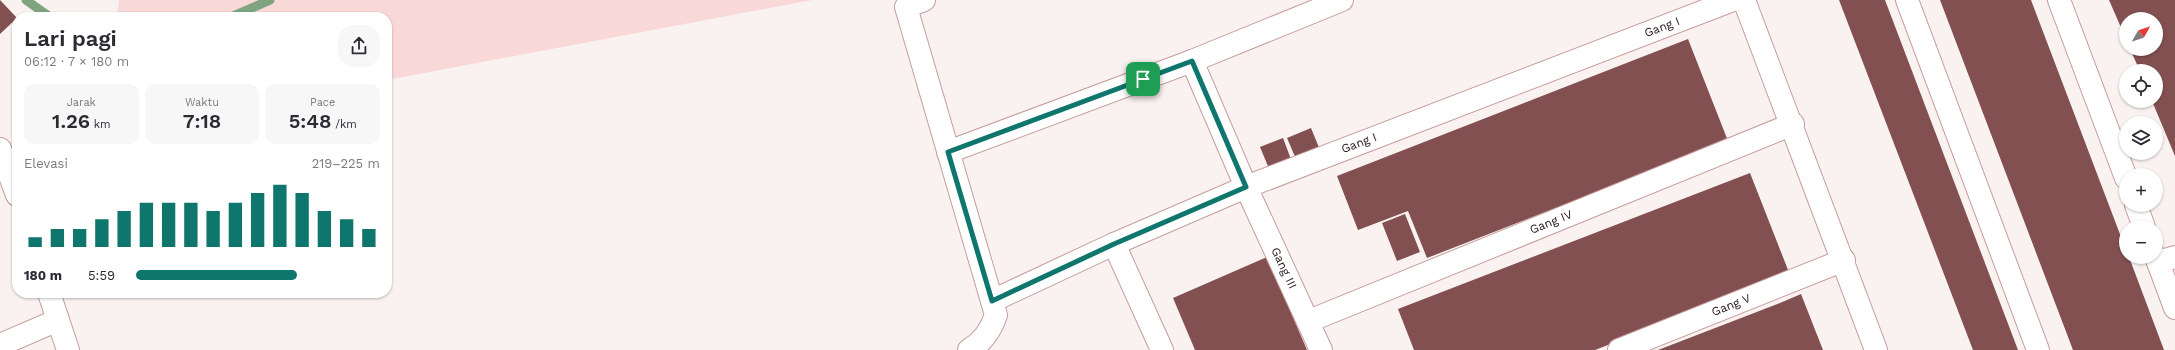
<!DOCTYPE html>
<html lang="id">
<meta charset="utf-8">
<style>
body{margin:0;font-family:"Work Sans",sans-serif;background:#f7f7f7;color:#2b2b33;height:100vh;display:flex;flex-direction:column;font-size:15px;white-space:nowrap}
*{box-sizing:border-box;margin:0}
p{font-size:13px;color:#7c7c81}
.icon{flex:none;width:22px;height:22px;fill:none;stroke:currentColor;stroke-width:2;stroke-linecap:round;stroke-linejoin:round}
.map{position:relative;flex:1;overflow:hidden}
.sheet{position:absolute;left:12px;top:12px;width:380px;height:286px;display:flex;flex-direction:column;background:#fff;border-radius:16px;box-shadow:0 1px 3px #0004}
.sheet>*{flex:none}
.needle{width:26px;rotate:50deg}
.fabs{position:absolute;left:2119px;top:12px;display:grid;gap:8px}
.fabs a{display:grid;place-items:center;width:44px;height:44px;border-radius:50%;background:#fff;box-shadow:0 1px 3px #0004;font-size:20px}
.pin{position:absolute;display:grid;place-items:center;width:34px;height:34px;color:#fff;margin:-17px;border-radius:8px;box-shadow:0 2px 6px #0006}
.round{display:grid;place-items:center;flex:none;width:42px;height:42px;border-radius:16px;background:#f7f7f7}
.head{display:flex;align-items:center;justify-content:space-between;height:68px;padding:0 12px}
h1{font-size:22px;font-weight:600;line-height:30px}
.metrics{display:grid;grid-template-columns:repeat(3,1fr);gap:6px;height:68px;padding:4px 12px}
.metrics div{display:grid;align-content:center;border-radius:10px;background:#f7f7f7;text-align:center}
.metrics b{font-size:20px;font-weight:600}
.metrics small{font-size:11px;font-weight:400}
.metrics p{font-size:11px}
.chart{height:112px;padding:8px 12px}
.chart p{display:flex;justify-content:space-between}
.chart svg{width:100%;height:72px;margin-top:4px;stroke:#0f766e;stroke-width:6}
ul{padding:0 12px;list-style:none;font-size:13px}
li{display:grid;grid-template-columns:64px 48px 1fr;align-items:center;height:30px}
li i{height:10px;border-radius:5px;background:#0f766e}
.map>svg:first-child{display:block}
.green{fill:#f9d9d8}
.lines{fill:none;stroke-linecap:round;stroke-linejoin:round}
.stream{stroke:#7ea480;stroke-width:9}
.building{fill:#825050}
.minor-casing{stroke:#c69d9c;stroke-width:24}
.minor{stroke:#fff;stroke-width:22}
.route-casing{stroke:#fff;stroke-width:8}
.route{stroke:#0f766e;stroke-width:5}
.labels{text-anchor:middle;stroke-width:4;stroke-linejoin:round;paint-order:stroke}
.street-label{font-size:12px;fill:#281918;stroke:#fff}
</style>
<div class="map">
<svg width="2175" height="350" viewBox="0 0 2175 350">
<rect width="100%" height="100%" fill="#faf1f1"/>
<path class="green" d="M119 0H812L387 80V17H117Z"/>
<g class="lines">
<g class="stream">
<path d="M26 0 50 17"/>
<path d="M231 17 270 0"/>
</g>
</g>
<g class="building">
<path d="M0 0 17 18 0 34Z"/>
<path d="M1839 0H1885L2018 350H1973Z"/>
<path d="M1940 0H2031L2126 250V257H2129L2164 350H2073Z"/>
<path d="M2109 0H2175V156L2152 101H2156V71H2140L2130 49H2156V19H2126V39Z"/>
<path d="M1688 39 1728 141 1427 258 1408 211 1358 230 1337 176Z"/>
<path d="M1311 128 1320 150 1296 159 1287 138Z"/>
<path d="M1283 138 1292 162 1270 171 1260 147Z"/>
<path d="M1750 173 1790 275 1595 350H1414L1398 309Z"/>
<path d="M1405 214 1420 252 1397 261 1382 223Z"/>
<path d="M1267 257 1307 350H1195L1173 298Z"/>
<path d="M1801 294 1823 350H1658L1780 303Z"/>
</g>
<g class="lines">
<g class="minor-casing">
<g id="minor">
<path d="M924 0 906 7 996 315C991 330 983 342 969 350"/>
<path d="M1744 0 1876 350"/>
<path d="M1907 0 2038 350"/>
<path d="M2059 0 2126 178"/>
<path d="M1192 61 1246 187 1321 350"/>
<path d="M0 149 17 195"/>
<path d="M948 152 1192 61 1342 0"/>
<path d="M2136 205 2144 227"/>
<path d="M1114 244 1162 350"/>
<path d="M2156 257 2175 308"/>
<path d="M2158 262 2175 257"/>
<path d="M49 293 68 350"/>
<path d="M992 301 1114 244 1246 187 1733 0"/>
<path d="M1309 321 1793 124"/>
<path d="M0 345 58 320"/>
<path d="M1619 350 1844 260"/>
</g>
</g>
<use href="#minor" class="minor"/>
</g>
<g class="lines">
<g class="route-casing">
<path id="route" d="M1192 61 1246 187 1114 244 992 301 948 152Z"/>
</g>
<use href="#route" class="route"/>
</g>
<g class="labels">
<g class="street-label">
<text transform="translate(1662 27) rotate(-21)" y="4">Gang I</text>
<text transform="translate(1359 143) rotate(-21)" y="4">Gang I</text>
<text transform="translate(1551 222) rotate(-22)" y="4">Gang IV</text>
<text transform="translate(1284 268) rotate(65)" y="4">Gang III</text>
<text transform="translate(1731 305) rotate(-22)" y="4">Gang V</text>
</g>
</g>
</svg>
<div class="fabs">
<a><svg class="needle" viewBox="-14 -14 28 28"><path d="M0-13l5 13h-10z" fill="#e53935"/><path d="M0 13l5-13h-10z" fill="#7c7c81"/></svg></a>
<a><svg class="icon" aria-label="locate" viewBox="0 0 24 24"><circle cx="12" cy="12" r="6"/><path d="M12 2v4M12 18v4M2 12h4M18 12h4"/></svg></a>
<a><svg class="icon" aria-label="layers" viewBox="0 0 24 24"><path d="M12 4l9 5-9 5-9-5zM3 14l9 5 9-5"/></svg></a>
<a>+</a>
<a>−</a>
</div>
<div class="pin" style="left:1143px;top:79px;background:#1e9e55"><svg class="icon" aria-label="arrive" viewBox="0 0 24 24"><path d="M6 21V4h12l-3 4 3 4H6"/></svg></div>
<section class="sheet">
<div class="head"><div><h1>Lari pagi</h1><p>06:12 · 7 × 180 m</p></div><a class="round"><svg class="icon" aria-label="share" viewBox="0 0 24 24"><path d="M12 15V3M7 8l5-5 5 5M5 13v7h14v-7"/></svg></a></div>
<div class="metrics">
<div><p>Jarak</p><b>1.26<small> km</small></b></div>
<div><p>Waktu</p><b>7:18</b></div>
<div><p>Pace</p><b>5:48<small> /km</small></b></div>
</div>
<div class="chart"><p><span>Elevasi</span>219–225 m</p>
<svg viewBox="0 0 160 44" preserveAspectRatio="none"><path d="M5 44V38M15 44V33M25 44V33M35 44V27M45 44V22M55 44V17M65 44V17M75 44V17M85 44V22M95 44V17M105 44V11M115 44V6M125 44V11M135 44V22M145 44V27M155 44V33"/></svg>
</div>
<ul>
<li><b>180 m</b>5:59<i style="width:66%"></i></li>
</ul>
</section>
</div>
